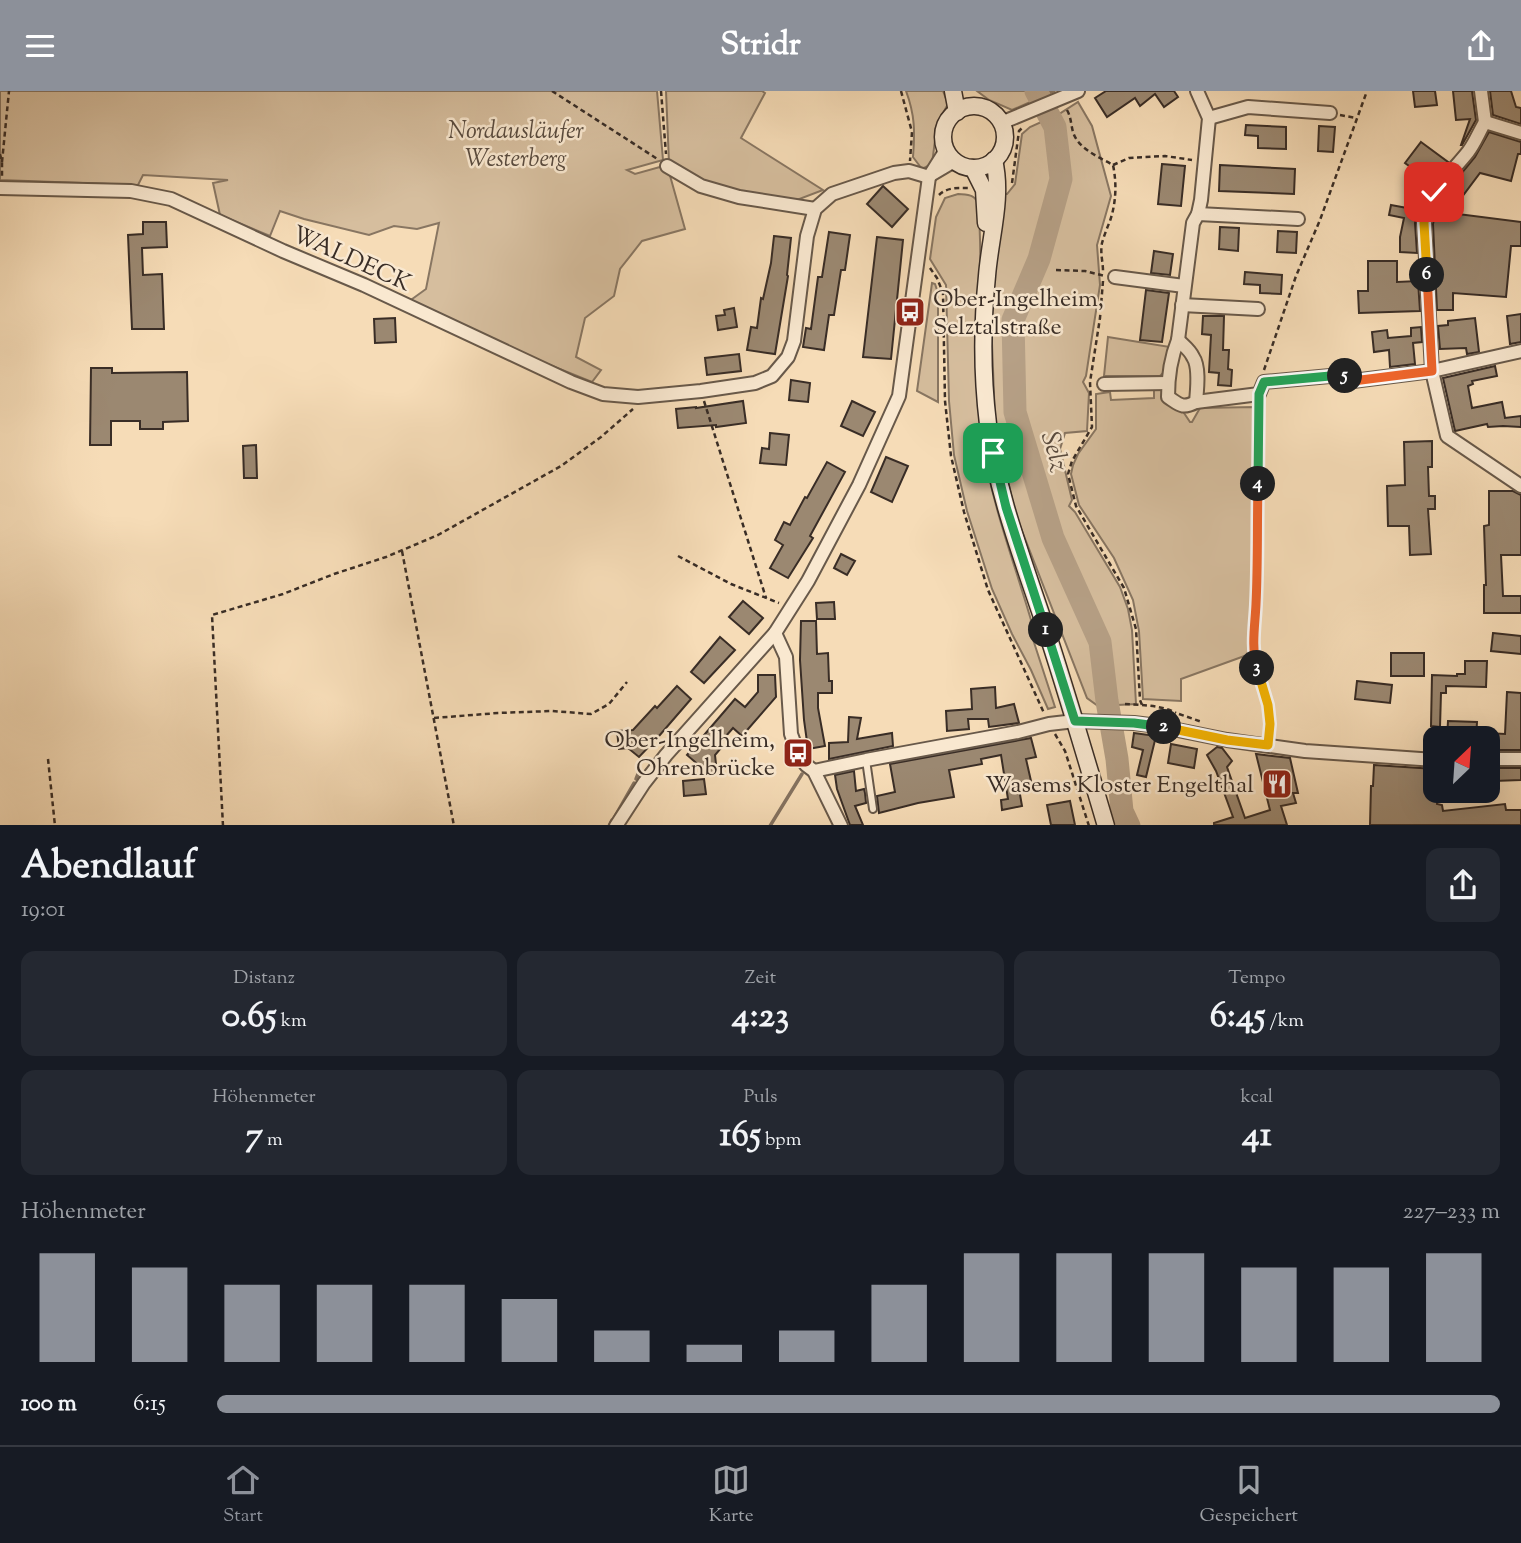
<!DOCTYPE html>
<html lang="de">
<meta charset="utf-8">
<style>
body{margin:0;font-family:"Sorts Mill Goudy",serif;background:#242831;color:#f1f3f6;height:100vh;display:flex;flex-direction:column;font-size:26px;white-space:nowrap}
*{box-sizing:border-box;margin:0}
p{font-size:23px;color:#9ea1a6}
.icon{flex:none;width:38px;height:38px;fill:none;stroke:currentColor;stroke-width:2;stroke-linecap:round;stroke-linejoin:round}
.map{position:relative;height:734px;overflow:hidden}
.drawer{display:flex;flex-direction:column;background:#171b24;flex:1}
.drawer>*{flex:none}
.needle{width:46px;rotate:25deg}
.controls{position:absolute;left:1423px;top:635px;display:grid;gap:14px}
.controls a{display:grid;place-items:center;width:77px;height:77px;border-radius:14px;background:#171b24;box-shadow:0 7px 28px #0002;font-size:35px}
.pin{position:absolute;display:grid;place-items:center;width:60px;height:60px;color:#fff;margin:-30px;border-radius:14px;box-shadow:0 4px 10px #0006}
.km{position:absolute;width:35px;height:35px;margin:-18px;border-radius:50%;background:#222;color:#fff;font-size:19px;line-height:35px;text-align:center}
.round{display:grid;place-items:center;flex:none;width:74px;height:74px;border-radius:14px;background:#242831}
.overview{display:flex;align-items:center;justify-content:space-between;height:119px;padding:0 21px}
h1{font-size:38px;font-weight:700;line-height:52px}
.stats{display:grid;grid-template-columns:repeat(3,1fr);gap:10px;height:119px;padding:7px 21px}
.stats div{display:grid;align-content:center;border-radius:14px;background:#242831;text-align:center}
.stats b{font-size:35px;font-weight:700}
.stats small{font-size:19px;font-weight:400}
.stats p{font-size:19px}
.chart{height:196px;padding:14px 21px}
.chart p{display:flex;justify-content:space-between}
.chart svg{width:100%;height:126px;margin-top:7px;stroke:#8c9099;stroke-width:6}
ul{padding:0 21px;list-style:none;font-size:23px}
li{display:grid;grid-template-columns:112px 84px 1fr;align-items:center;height:52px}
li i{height:18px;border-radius:9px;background:#8c9099}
header{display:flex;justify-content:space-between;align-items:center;height:91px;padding:0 21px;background:#8c9099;color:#fff;font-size:32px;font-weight:700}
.tab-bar{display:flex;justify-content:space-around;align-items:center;height:98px;border-top:2px solid #363941;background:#171b24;font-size:19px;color:#9ea1a6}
.tab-bar a{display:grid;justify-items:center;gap:4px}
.tab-bar .on{color:#8c9099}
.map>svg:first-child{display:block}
.green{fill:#d6be9e;stroke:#887662;stroke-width:2}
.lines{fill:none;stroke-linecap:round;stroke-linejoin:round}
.stream{stroke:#847260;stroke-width:3.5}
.river{stroke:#b6a086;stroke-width:23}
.building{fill:#9b8871;stroke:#392d26;stroke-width:2}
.service-casing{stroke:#68594a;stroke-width:10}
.minor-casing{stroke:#68594a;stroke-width:16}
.secondary-casing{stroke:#392d26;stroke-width:19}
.path{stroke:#392d26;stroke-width:2.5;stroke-dasharray:5 3.5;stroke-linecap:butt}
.service{stroke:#f9e8d0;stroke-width:6}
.minor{stroke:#f9e8d0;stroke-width:12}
.secondary{stroke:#f9e8d0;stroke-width:16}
.split-1-casing{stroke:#fff;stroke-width:14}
.split-2-casing{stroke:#fff;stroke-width:14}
.split-3-casing{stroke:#fff;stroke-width:14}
.split-4-casing{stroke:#fff;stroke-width:14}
.split-5-casing{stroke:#fff;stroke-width:14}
.split-6-casing{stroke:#fff;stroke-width:14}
.split-7-casing{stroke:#fff;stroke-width:14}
.split-1{stroke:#22a559;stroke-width:9}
.split-2{stroke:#22a559;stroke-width:9}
.split-3{stroke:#f5b400;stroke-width:9}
.split-4{stroke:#f0652b;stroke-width:9}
.split-5{stroke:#22a559;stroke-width:9}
.split-6{stroke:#f0652b;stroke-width:9}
.split-7{stroke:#f5b400;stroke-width:9}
.labels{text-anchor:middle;stroke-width:5;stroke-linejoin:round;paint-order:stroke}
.park-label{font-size:24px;font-style:italic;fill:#584a3e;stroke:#f9e8d0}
.street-label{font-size:24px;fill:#392d26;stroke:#f9e8d0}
.poi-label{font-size:24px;fill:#392d26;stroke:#f9e8d0;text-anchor:end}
.water-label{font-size:26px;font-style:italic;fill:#584a3e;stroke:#f9e8d0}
</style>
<header><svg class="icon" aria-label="menu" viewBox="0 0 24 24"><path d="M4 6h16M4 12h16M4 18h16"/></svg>Stridr<svg class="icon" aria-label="share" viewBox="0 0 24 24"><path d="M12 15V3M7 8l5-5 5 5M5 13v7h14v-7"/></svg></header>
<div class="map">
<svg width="1521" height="735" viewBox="0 0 1521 735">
<rect width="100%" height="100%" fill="#f6dcb7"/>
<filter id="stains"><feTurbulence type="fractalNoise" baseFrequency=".00286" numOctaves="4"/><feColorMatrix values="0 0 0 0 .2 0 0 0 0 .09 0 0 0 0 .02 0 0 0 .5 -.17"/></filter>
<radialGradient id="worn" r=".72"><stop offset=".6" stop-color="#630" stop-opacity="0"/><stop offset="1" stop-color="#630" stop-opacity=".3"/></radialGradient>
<g class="green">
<path d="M0 0H657L663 69 627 79 635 83 667 74 685 138 642 150 620 178 614 205 585 227 576 266 601 279 592 291 535 268 408 211 426 198 439 132 417 138 394 135 369 144 304 128 280 120 270 145 220 124 213 92 228 89 143 84 138 94 0 89Z"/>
<path d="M666 0H762L765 2 741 47 823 99 789 112 738 102 702 90 669 72Z"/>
<path d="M906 0H943L948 13 937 33 932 73 922 78 913 66C915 41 915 24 906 0Z"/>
<path d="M977 0H1055L1012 19 989 9Z"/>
<path d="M1078 11 1092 35 1111 105 1097 154 1100 194 1086 285 1083 291 1089 302 1087 340 1065 342 1060 358 1072 409 1069 415 1075 421 1120 496 1128 518 1132 539 1136 613 1098 615 1087 607 1015 422 995 329 991 227 1001 103H1007L1015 93 1022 43 1030 36 1059 23Z"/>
<path d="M958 103C969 104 975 103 979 115 979 134 981 154 980 173 979 236 974 298 984 360 993 416 1015 474 1031 529L1029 536 1055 616 1048 618 1031 579 1012 543 992 498 967 420 954 364 949 310 946 194 930 168 936 126 945 107Z"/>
<path d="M932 192 935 193 938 202V311L917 300Z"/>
<path d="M1108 246 1170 256 1166 279 1160 285H1104Z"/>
<path d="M1154 298H1161L1165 308 1182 319 1190 331H1192L1200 317 1255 316 1253 512 1249 538 1250 563 1181 588V610L1143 608 1139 540 1133 509 1114 467 1079 414 1071 383 1073 374 1078 363 1096 338V303L1110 301 1111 309 1154 307Z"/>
</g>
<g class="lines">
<g class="stream">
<path d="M636 688 640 678"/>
<path d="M614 727 634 692"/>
<path d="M609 735 612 729"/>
<path d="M770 735 802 683"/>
</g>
<path class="river" d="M1036 0 1055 36 1061 88 1039 168 1013 229 1015 321 1053 447 1100 551 1107 610 1117 668 1122 720 1129 735"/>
</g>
<g class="building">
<path d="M1106 0H1174L1178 6 1164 16 1155 3 1140 15 1135 7 1107 26 1095 7Z"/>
<path d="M1413 0H1435L1437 14 1415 16Z"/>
<path d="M1453 0H1472L1476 29 1462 54H1461L1470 28 1456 29Z"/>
<path d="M1490 0H1511L1516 16 1521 17V33L1493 24Z"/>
<path d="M1246 34 1286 36V58L1258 57V45L1245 44Z"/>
<path d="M1319 35 1335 36 1333 61 1318 60Z"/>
<path d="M1489 41 1521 51V63H1518L1511 90 1480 82 1450 122 1521 131V155H1511L1506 206 1453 202V219H1437L1433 133 1435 123 1442 106 1475 66Z"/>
<path d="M1421 51 1448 71 1431 91 1405 72Z"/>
<path d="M1162 73 1185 75 1181 115 1158 113Z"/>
<path d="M1220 74 1295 78 1294 103 1219 100Z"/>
<path d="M883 95 908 118 892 136 867 113Z"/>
<path d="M1391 114 1418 119 1415 132 1417 162 1400 161V146L1404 127 1389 124Z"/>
<path d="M143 131H166L167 156 142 157 143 184 162 183 164 238H132L128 144 143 143Z"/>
<path d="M1220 136 1239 137 1238 160 1219 158Z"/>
<path d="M1278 140 1297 141 1296 162 1277 161Z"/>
<path d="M829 141 850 144 845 179H841L834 224H829L824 259 803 256 806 237 811 238 818 186H822Z"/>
<path d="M774 145 791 147 787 184 788 185 775 263 747 259 751 236 757 237 761 207 763 208 771 172Z"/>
<path d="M877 146 903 149 891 268 863 266Z"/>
<path d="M1154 160 1173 163 1170 184 1151 182Z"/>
<path d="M1368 170H1397V191L1418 190 1420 220 1359 222 1358 200H1368Z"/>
<path d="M1245 181 1282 184 1281 203 1260 202V194L1244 193Z"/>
<path d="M1146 199 1169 202 1162 251 1140 249Z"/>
<path d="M734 217 737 236 718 239 716 225 725 224 724 219Z"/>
<path d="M1521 223V251L1510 253 1507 225Z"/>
<path d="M1203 225H1224L1223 259H1229L1228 278 1232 279 1231 295 1218 294 1219 282 1209 281 1211 244 1202 243Z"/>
<path d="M395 227 396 251 375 252 374 228Z"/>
<path d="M1475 227 1479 261 1467 263 1466 257 1440 258 1438 235 1448 234V230Z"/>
<path d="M1421 236 1422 251 1413 252 1415 273 1390 276 1389 259 1374 261 1372 241 1387 239 1388 247 1411 245V237Z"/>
<path d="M739 263 741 280 707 284 705 267Z"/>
<path d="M1495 275 1497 285 1472 290 1473 293 1468 295 1472 317 1502 311 1505 327 1521 325V336L1503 335 1488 336 1487 333 1455 340 1443 287Z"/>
<path d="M91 277H112V282L187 281 188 330 163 331V338H140V330H111V354H90Z"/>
<path d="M791 289 810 292 808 311 789 309Z"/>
<path d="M743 310 746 332 716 336V334L678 337 676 318 696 316V317Z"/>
<path d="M852 310 875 321 863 345 841 335Z"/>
<path d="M770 342 789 344 786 374 760 372 762 357 769 358Z"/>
<path d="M1432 350V376H1428L1429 405H1435V418H1428L1431 463 1410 464 1409 435H1388L1387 395 1405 394 1404 351Z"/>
<path d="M256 354 257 387H244L243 355Z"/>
<path d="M886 366 908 375 892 411 871 401Z"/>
<path d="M827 371 845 381 810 445 813 447 788 487 770 477 783 454 775 449 784 431 790 434 805 406 807 407Z"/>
<path d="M1489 400H1513L1521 404V464H1501L1503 505H1521V522H1484V494H1486L1484 435 1489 434Z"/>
<path d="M841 463 855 470 847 484 834 477Z"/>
<path d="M743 510 763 527 749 543 729 526Z"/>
<path d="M834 511 835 528H817L816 512Z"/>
<path d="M801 530H816L817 563 828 562 829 590H832V602H818V617L825 655 808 658 804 629 800 569Z"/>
<path d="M1493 542 1521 545V563L1491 560Z"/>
<path d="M720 546 735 559 704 592 691 581Z"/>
<rect x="1391" y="562" width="33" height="23"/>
<path d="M1465 570H1487L1486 596 1446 595V602H1441L1440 636 1431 635 1432 584 1457 585V583H1465Z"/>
<path d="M758 584H775L776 606 742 645 733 637 718 654 721 657 715 664 717 682 709 683 687 664 735 608 745 616 758 601Z"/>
<path d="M1357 590 1392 594 1390 612 1355 608Z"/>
<path d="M677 595 691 608 659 645 639 666 628 657 619 658 617 640 633 639 655 615 657 617Z"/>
<path d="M995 596 996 617 1014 613 1019 632 989 636 988 628H968L969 638 947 640 946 620 972 618 971 598Z"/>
<path d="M1507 601 1521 602V659H1488V642L1505 643Z"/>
<path d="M849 626 861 627 857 648 892 642 893 655 829 668V652L848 651Z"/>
<path d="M1448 630 1477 631 1476 648H1447Z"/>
<path d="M1134 642 1156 645 1146 686 1137 684 1143 659 1132 656Z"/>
<path d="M1031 647 1036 666 1026 668 1031 690 1018 692 1022 715 1002 719 1001 709 1008 708 1001 664 981 668 982 673 949 679 954 706 918 712 879 722 877 705 895 701 890 673Z"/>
<path d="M1171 653 1197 658 1194 677 1168 672Z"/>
<path d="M1217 656 1222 657 1232 670 1227 676 1245 727 1270 719 1256 663 1290 667 1298 702H1293L1296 712 1281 715 1287 734H1214V732L1233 726 1216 680 1207 664Z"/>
<path d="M1374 674 1435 678V700H1438L1437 713 1442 714 1443 720 1505 713 1506 719H1521V734H1370L1371 695H1373Z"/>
<path d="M1493 677H1521V689L1494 690Z"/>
<path d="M854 680 856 700 864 698 865 702 866 712 855 715 863 734H850L837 698 835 684Z"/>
<path d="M704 688 706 703 684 705 683 690Z"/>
<path d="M1070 710 1075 734H1051L1047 714Z"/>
</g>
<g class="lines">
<g class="service-casing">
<path id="service" d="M866 669 873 718"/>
</g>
<g class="minor-casing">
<g id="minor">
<path d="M1197 0 1209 27 1201 109 1198 123 1193 132 1178 249C1171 266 1168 287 1168 306 1180 314 1182 318 1196 311L1259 303 1264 291 1341 284 1353 290 1432 280 1521 260"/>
<path d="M1481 0 1485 31"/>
<path d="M1209 27 1248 16 1330 22"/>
<path d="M1485 31C1479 41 1475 52 1468 61 1449 85 1428 100 1424 132L1432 280 1447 345 1521 395"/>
<path d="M1485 31 1521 42"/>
<path d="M1001 32 1078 0"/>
<path d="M667 75 701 95 739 106 815 118"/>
<path d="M932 83 954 70"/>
<path d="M0 97 131 100 171 108 283 160 364 194 571 291 603 303 638 306 701 300 755 292 772 285 788 266 794 250 807 145 815 118 832 103 894 82 909 80 929 86"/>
<path d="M1198 123 1298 128"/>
<path d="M1115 186 1184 195"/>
<path d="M1182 214 1258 218"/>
<path d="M1178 249C1183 254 1190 259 1193 266 1200 276 1197 299 1196 311"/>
<path d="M1104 293 1168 292"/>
<path d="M775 542 786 566 791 643 798 662 806 674 814 680 841 735"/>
<path d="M1488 668H1521"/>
<path d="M814 680 866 669 1018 641 1049 633 1075 630 1134 632 1158 635 1227 649 1305 660 1435 669"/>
<path d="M616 735 644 692 666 664 775 542 808 490 859 394 899 305 929 86 946 59"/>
</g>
</g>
<g class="secondary-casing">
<g id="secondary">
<path d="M953 0 957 21"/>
<circle cx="974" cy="46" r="31"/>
<path d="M994 69C1003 107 990 146 987 185 982 234 982 284 988 333 997 402 1022 466 1044 532 1066 599 1086 667 1106 735"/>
<path d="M973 77 984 99 986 132"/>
</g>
</g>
<g class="path">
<path d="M552 0 659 69"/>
<path d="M661 0 666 63"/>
<path d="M901 0 912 41 910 70"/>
<path d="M1067 19C1071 26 1071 34 1073 41 1078 58 1099 66 1113 74 1117 93 1116 112 1110 130 1107 137 1104 145 1102 152 1100 162 1103 171 1103 180"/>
<path d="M1340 24 1356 27"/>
<path d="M0 63 2 71V87"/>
<path d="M2 71 9 0"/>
<path d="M1113 74 1129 67 1165 65 1192 69"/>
<path d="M1012 92 1019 40 1022 37"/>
<path d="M939 104C947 96 958 97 969 97"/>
<path d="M930 177 937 187 943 202 945 310 951 365 964 421 988 499 1044 622"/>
<path d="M1056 179 1085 180 1105 185"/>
<path d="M1103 190 1100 227 1090 291 1092 336 1072 370 1068 383 1076 415 1124 497 1136 538 1140 609 1142 614"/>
<path d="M1264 279 1296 185 1320 129 1367 0"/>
<path d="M704 310 766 507"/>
<path d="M1259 314 1256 514 1253 558 1256 574 1268 614 1270 633 1269 644"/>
<path d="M402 460 454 735"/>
<path d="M678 465 731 493 779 512"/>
<path d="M1125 613C1141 614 1161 614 1176 622"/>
<path d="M1179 623 1202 631"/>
<path d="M434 627 498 622 552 620 591 623 609 613 627 591"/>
<path d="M1055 643 1065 660 1089 735"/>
<path d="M48 668 55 735"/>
<path d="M223 735 212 524 283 503 334 483 386 466 438 444 561 375 601 346 633 318"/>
</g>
<use href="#service" class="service"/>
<use href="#minor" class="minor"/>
<use href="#secondary" class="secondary"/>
</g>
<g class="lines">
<g class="split-1-casing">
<path id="split-1" d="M993 362 1006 416 1046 539"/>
</g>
<g class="split-2-casing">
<path id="split-2" d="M1046 539 1075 630 1134 632 1164 636"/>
</g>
<g class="split-3-casing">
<path id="split-3" d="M1164 636 1227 649 1268 654 1270 633 1268 614 1257 577"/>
</g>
<g class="split-4-casing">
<path id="split-4" d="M1257 577C1251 555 1255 535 1256 513 1258 473 1257 433 1258 393"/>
</g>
<g class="split-5-casing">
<path id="split-5" d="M1258 393 1259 303 1264 291 1341 284 1345 285"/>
</g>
<g class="split-6-casing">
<path id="split-6" d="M1345 285 1353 290 1432 280 1427 184"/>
</g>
<g class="split-7-casing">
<path id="split-7" d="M1427 184 1424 132 1426 118 1434 101"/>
</g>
<use href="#split-1" class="split-1"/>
<use href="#split-2" class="split-2"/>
<use href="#split-3" class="split-3"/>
<use href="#split-4" class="split-4"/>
<use href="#split-5" class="split-5"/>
<use href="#split-6" class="split-6"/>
<use href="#split-7" class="split-7"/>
</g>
<defs>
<g id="bus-square" transform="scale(1.575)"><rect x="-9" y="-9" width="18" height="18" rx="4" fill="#8f2418" stroke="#f9e8d0"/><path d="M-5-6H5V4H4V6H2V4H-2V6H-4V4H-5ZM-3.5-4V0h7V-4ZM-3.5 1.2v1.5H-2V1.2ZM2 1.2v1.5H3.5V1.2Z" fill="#fff"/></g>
<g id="restaurant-square" transform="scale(1.575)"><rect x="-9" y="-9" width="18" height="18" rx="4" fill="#8f2418" stroke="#f9e8d0"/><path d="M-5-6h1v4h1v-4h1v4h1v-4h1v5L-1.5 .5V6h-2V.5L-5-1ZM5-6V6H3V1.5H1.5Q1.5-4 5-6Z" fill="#fff"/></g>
</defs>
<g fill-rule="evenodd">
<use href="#bus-square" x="910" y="221"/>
<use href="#bus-square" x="798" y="662"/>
<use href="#restaurant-square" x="1277" y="693"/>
</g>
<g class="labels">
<g class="park-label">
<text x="516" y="47">Nordausläufer<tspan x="516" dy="28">Westerberg</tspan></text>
</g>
<g class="street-label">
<text transform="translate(352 167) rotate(24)" y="8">WALDECK</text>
</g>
<g class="poi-label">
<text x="933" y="215" text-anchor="start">Ober-Ingelheim,<tspan x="933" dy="28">Selztalstraße</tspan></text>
<text x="775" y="656">Ober-Ingelheim,<tspan x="775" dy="28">Ohrenbrücke</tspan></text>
<text x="1254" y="701">Wasems Kloster Engelthal</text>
</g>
<g class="water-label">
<text transform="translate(1056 360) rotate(73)" y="9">Selz</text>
</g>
</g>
<rect width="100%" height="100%" filter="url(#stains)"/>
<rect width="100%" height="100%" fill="url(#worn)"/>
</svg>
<div class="controls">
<a><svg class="needle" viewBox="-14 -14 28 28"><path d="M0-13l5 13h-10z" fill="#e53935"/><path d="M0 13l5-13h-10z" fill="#9ea1a6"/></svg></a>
</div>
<div class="pin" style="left:993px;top:362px;background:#1e9e55"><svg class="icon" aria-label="arrive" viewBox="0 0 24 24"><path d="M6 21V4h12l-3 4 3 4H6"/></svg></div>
<div class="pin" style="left:1434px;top:101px;background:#d93025"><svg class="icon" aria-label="check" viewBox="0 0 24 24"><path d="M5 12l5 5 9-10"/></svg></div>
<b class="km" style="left:1046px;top:539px">1</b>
<b class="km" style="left:1164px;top:636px">2</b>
<b class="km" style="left:1257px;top:577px">3</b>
<b class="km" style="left:1258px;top:393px">4</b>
<b class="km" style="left:1345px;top:285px">5</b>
<b class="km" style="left:1427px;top:184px">6</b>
</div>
<section class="drawer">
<div class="overview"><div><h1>Abendlauf</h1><p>19:01</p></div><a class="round"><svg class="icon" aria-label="share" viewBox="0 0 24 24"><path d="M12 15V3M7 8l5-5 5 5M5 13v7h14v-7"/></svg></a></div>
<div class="stats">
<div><p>Distanz</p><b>0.65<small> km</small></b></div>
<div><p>Zeit</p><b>4:23</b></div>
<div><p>Tempo</p><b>6:45<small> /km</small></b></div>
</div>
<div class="stats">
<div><p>Höhenmeter</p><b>7<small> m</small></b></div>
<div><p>Puls</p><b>165<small> bpm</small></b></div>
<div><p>kcal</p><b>41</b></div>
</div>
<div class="chart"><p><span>Höhenmeter</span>227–233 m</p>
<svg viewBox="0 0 160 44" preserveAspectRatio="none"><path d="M5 44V6M15 44V11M25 44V17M35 44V17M45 44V17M55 44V22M65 44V33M75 44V38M85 44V33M95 44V17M105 44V6M115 44V6M125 44V6M135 44V11M145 44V11M155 44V6"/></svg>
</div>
<ul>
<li><b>100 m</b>6:15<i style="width:100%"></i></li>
</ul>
</section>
<nav class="tab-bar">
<a class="on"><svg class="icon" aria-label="home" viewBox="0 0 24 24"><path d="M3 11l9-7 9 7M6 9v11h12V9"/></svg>Start</a>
<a><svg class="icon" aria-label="map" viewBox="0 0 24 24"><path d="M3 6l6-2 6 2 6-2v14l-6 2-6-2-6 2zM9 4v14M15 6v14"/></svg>Karte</a>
<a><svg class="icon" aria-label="saved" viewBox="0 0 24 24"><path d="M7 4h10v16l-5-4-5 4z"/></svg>Gespeichert</a>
</nav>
